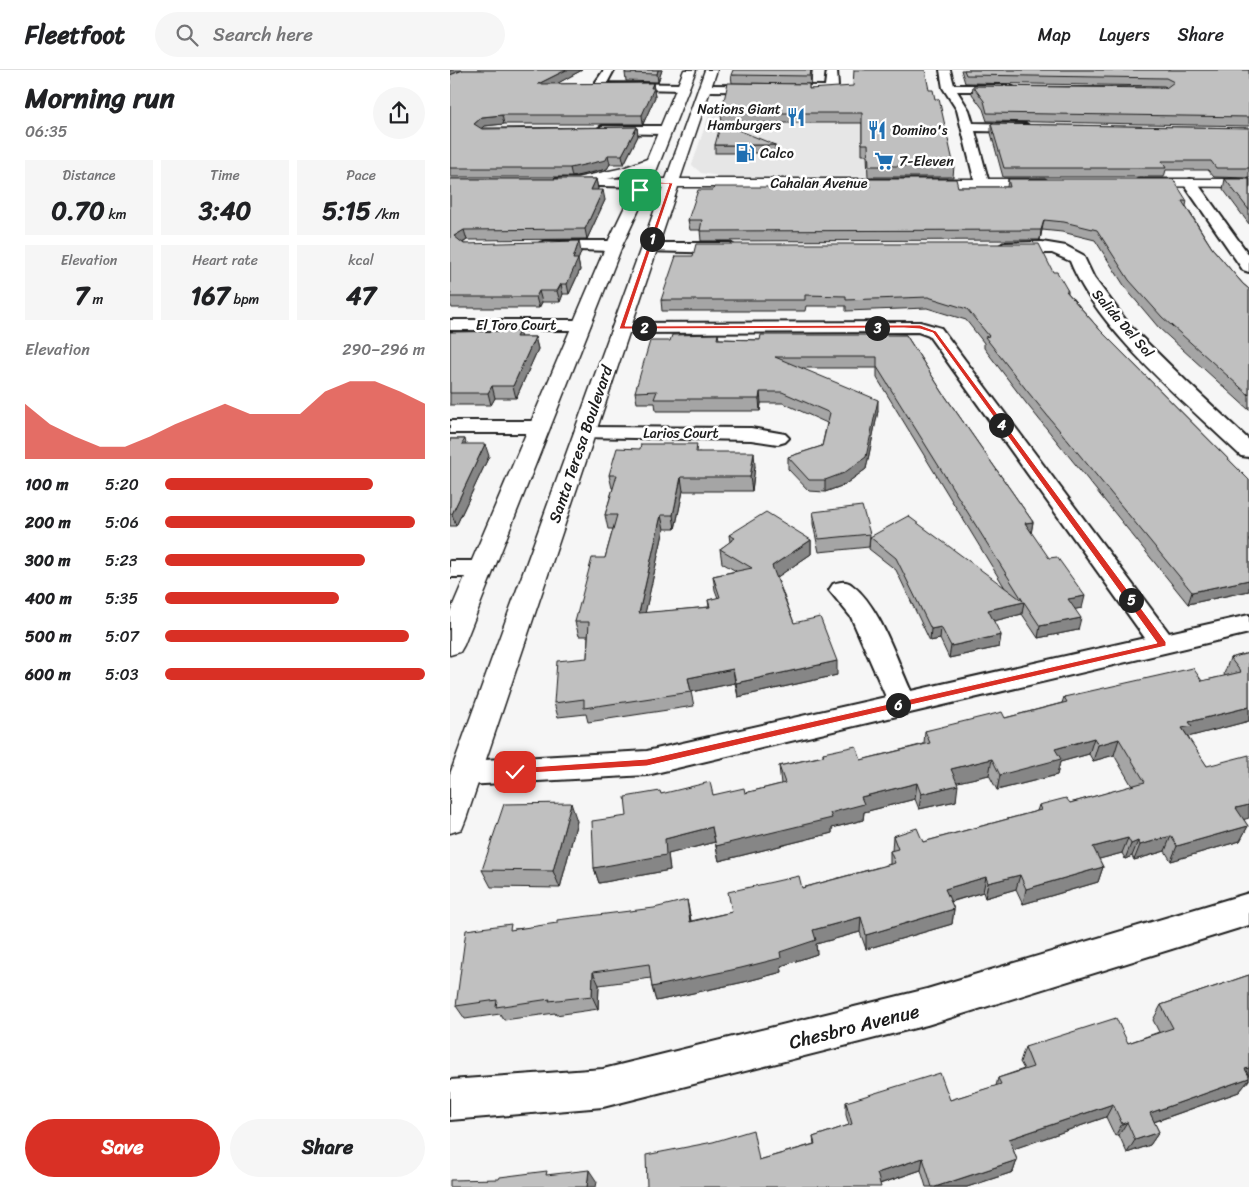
<!DOCTYPE html>
<meta charset="utf-8">
<style>
body{margin:0;font-family:Sriracha,sans-serif;background:#f6f6f6;color:#202124;height:100vh;display:flex;flex-direction:column;font-size:19px;white-space:nowrap}
*{box-sizing:border-box;margin:0}
p{font-size:16px;color:#757577}
.icon{flex:none;width:28px;height:28px;fill:none;stroke:currentColor;stroke-width:2;stroke-linecap:round;stroke-linejoin:round}
.map{position:relative;flex:1;overflow:hidden}
.side{display:flex;flex-direction:column;background:#fff;width:450px}
.side>*{flex:none}
.pin{position:absolute;display:grid;place-items:center;width:42px;height:42px;color:#fff;margin:-21px;border-radius:10px;box-shadow:0 2px 8px #0006}
.km{position:absolute;width:25px;height:25px;margin:-12px;border-radius:50%;background:#222;color:#fff;font-size:14px;line-height:25px;text-align:center}
.round{display:grid;place-items:center;flex:none;width:52px;height:52px;border-radius:26px;background:#f6f6f6}
.overview{display:flex;align-items:center;justify-content:space-between;height:85px;padding:0 25px}
h1{font-size:28px;font-weight:700;line-height:38px}
.stats{display:grid;grid-template-columns:repeat(3,1fr);gap:8px;height:85px;padding:5px 25px}
.stats div{display:grid;align-content:center;border-radius:0px;background:#f6f6f6;text-align:center}
.stats b{font-size:25px;font-weight:700}
.stats small{font-size:14px;font-weight:400}
.stats p{font-size:14px}
.chart{height:140px;padding:10px 25px}
.chart p{display:flex;justify-content:space-between}
.chart svg{width:100%;height:90px;margin-top:5px;fill:#d93025;opacity:.7}
.button{display:flex;gap:10px;margin-top:auto;padding:10px 25px}
.button a{flex:1;height:58px;border-radius:30px;background:#d93025;color:#fff;font-size:20px;font-weight:700;line-height:58px;text-align:center}
.button a+a{background:#f6f6f6;color:#202124}
ul{padding:0 25px;list-style:none;font-size:16px}
li{display:grid;grid-template-columns:80px 60px 1fr;align-items:center;height:38px}
li i{height:12px;border-radius:6px;background:#d93025}
header{display:flex;align-items:center;gap:30px;box-sizing:border-box;height:70px;padding:0 25px;background:#fff;border-bottom:1px solid #e0e0e0}
header strong{font-size:24px}
nav{display:flex;gap:28px;margin-inline-start:auto;font-size:18px}
.search{width:350px;height:45px;background:#f6f6f6;display:flex;align-items:center;gap:12px;box-sizing:border-box;padding:0 18px;border-radius:28px;color:#757577;font-size:19px}
main{display:flex;flex:1;min-height:0}
.map>svg:first-child{display:block}
.built{fill:#e6e6e6}
.lines{fill:none;stroke-linecap:round;stroke-linejoin:round}
.street-casing{stroke:#1c1c1c;stroke-width:4}
.secondary-casing{stroke:#1c1c1c;stroke-width:3}
.street{fill:#fff;fill-rule:evenodd}
.secondary{fill:#fff;fill-rule:evenodd}
.wall{fill:#a5a5a5;stroke:#1c1c1c}
.shaded-wall{fill:#868686;stroke:#1c1c1c}
.building{fill:#c0c0c0;stroke:#1c1c1c}
.route{fill:#d93025;stroke:#fff}
.labels{text-anchor:middle;stroke-width:5;stroke-linejoin:round;paint-order:stroke}
.far-poi-label{font-size:14px;fill:#1c1c1c;stroke:#fff;text-anchor:start}
.far-street-label{font-size:14px;fill:#1c1c1c;stroke:#fff}
.street-label{font-size:16px;fill:#1c1c1c;stroke:#fff}
.near-street-label{font-size:19px;fill:#1c1c1c;stroke:#fff}
</style>
<header>
<strong>Fleetfoot</strong>
<div class="search"><svg class="icon" aria-label="search" viewBox="0 0 24 24"><circle cx="10" cy="10" r="6"/><path d="M15 15l6 6"/></svg>Search here</div>
<nav><a>Map</a><a>Layers</a><a>Share</a></nav>
</header>
<main>
<section class="side">
<div class="overview"><div><h1>Morning run</h1><p>06:35</p></div><a class="round"><svg class="icon" aria-label="share" viewBox="0 0 24 24"><path d="M12 15V3M7 8l5-5 5 5M5 13v7h14v-7"/></svg></a></div>
<div class="stats">
<div><p>Distance</p><b>0.70<small> km</small></b></div>
<div><p>Time</p><b>3:40</b></div>
<div><p>Pace</p><b>5:15<small> /km</small></b></div>
</div>
<div class="stats">
<div><p>Elevation</p><b>7<small> m</small></b></div>
<div><p>Heart rate</p><b>167<small> bpm</small></b></div>
<div><p>kcal</p><b>47</b></div>
</div>
<div class="chart"><p><span>Elevation</span>290–296 m</p>
<svg viewBox="0 0 160 44" preserveAspectRatio="none"><path d="M0 44V17L10 27L20 33L30 38L40 38L50 33L60 27L70 22L80 17L90 22L100 22L110 22L120 11L130 6L140 6L150 11L160 17V44z"/></svg>
</div>
<ul>
<li><b>100 m</b>5:20<i style="width:80%"></i></li>
<li><b>200 m</b>5:06<i style="width:96%"></i></li>
<li><b>300 m</b>5:23<i style="width:77%"></i></li>
<li><b>400 m</b>5:35<i style="width:67%"></i></li>
<li><b>500 m</b>5:07<i style="width:94%"></i></li>
<li><b>600 m</b>5:03<i style="width:100%"></i></li>
</ul>
<div class="button"><a>Save</a><a>Share</a></div>
</section>
<div class="map">
<svg width="799" height="1117" viewBox="0 0 799 1117">
<rect width="100%" height="100%" fill="#f6f6f6"/>
<filter id="ink" filterUnits="userSpaceOnUse"><feTurbulence type="fractalNoise" baseFrequency=".02" numOctaves="2"/><feDisplacementMap in="SourceGraphic" scale="10" xChannelSelector="R" yChannelSelector="G"/><feConvolveMatrix kernelMatrix="1 2 1 2 8 2 1 2 1" color-interpolation-filters="sRGB"/></filter>
<g filter="url(#ink)">
<path class="built" d="M261 38H451L458 106 274 107 251 103 242 95Z"/>
<g class="lines">
<g class="street-casing">
<g id="street">
<path d="M154 0H164L157 13 233 14 239 17 233 20 145 18 143 16Z"/>
<path d="M377 0H387L388 17 376 22 255 21 249 18 255 15 375 16Z"/>
<path d="M490 0H500L504 15H559L565 18 559 21H507L519 40 523 53 576 54 582 58 576 62 525 61 539 113 537 116H527L525 113 507 40 493 18Z"/>
<path d="M152 56H216L222 60 216 64 148 63 146 60Z"/>
<path d="M111 108 194 109 201 113 194 117 106 115 104 112 106 109Z"/>
<path d="M740 109 745 110 799 185V202L793 200 733 113Z"/>
<path d="M96 171H164L172 176 164 181 90 179 88 176 90 173Z"/>
<path d="M592 172 616 176 633 185 644 208 681 257 737 312 799 370V387L791 386C737 334 647 260 620 191L602 183H554L546 178 554 173Z"/>
<path d="M199 173H280L288 178 280 183 193 181 191 178 193 175Z"/>
<path d="M0 250H131L137 251 140 255 137 259 131 260H0Z"/>
<path d="M470 252 491 258 719 563 799 545V563L197 705 16 715 5 712 1 703 5 694 16 691 197 681 436 627 401 547 379 520 383 514C390 512 396 510 402 515 430 536 446 589 461 621L695 568 479 266 468 262 171 263 165 262 162 258 165 254 171 253Z"/>
<path d="M0 351H90L97 353 100 357 97 361 90 363H0Z"/>
<path d="M134 357 301 358 335 364 339 368 335 372 328 374 301 370 127 367 124 363 127 359Z"/>
<path d="M0 491H31L40 493 43 499 40 505 31 507H0Z"/>
<path d="M799 823V855L477 955 153 1037 0 1050V1010L153 999 477 919Z"/>
</g>
</g>
<g class="secondary-casing">
<g id="secondary">
<path d="M234 0H246L203 109H216L255 0H267L230 109H595L602 113 595 117H228L16 749 12 759 0 763V704L213 117 200 116 172 176 14 575 10 582 0 585V542L156 176 192 101 127 116 120 112 122 109 173 98 197 89Z"/>
<path d="M688 109H799V117L683 116 681 113Z"/>
</g>
</g>
<use href="#street" class="street"/>
<use href="#secondary" class="secondary"/>
</g>
<g class="wall">
<path d="M13 0H132L106 14 203 13 205 27 193 54H54L34 56 31 58 187 57 188 66 174 94H160L157 99 122 107H0V5Z"/>
<path d="M176 0H212L208 12 176 11 175 3Z"/>
<path d="M362 0 361 14 282 13 281 5Z"/>
<path d="M511 0H799V56L537 51 533 39 522 24 523 16 716 17 714 16 515 13Z"/>
<path d="M359 14V19L479 20 485 29 504 96 503 107H418L417 85H412V53H272L271 43Z"/>
<path d="M541 54 799 58V108L764 107 758 100H716L714 107H553L541 63Z"/>
<rect x="265" y="75" width="60" height="8"/>
<path d="M0 109H146L148 119 147 120 155 130 137 169 17 170 13 173 14 174 131 182 128 190 130 200 119 224H113L110 232H92L89 238H2L0 234Z"/>
<path d="M419 109 508 117H557L558 109 737 131 736 136 762 178 793 214 799 219V340L709 258 677 220 645 170 612 162 592 160 590 170 251 171 250 160H240L238 150 419 117Z"/>
<path d="M775 109H799V154L773 119Z"/>
<path d="M603 202 618 221V223L650 260 799 410V521L738 534 576 333 534 278V273L516 250 477 238 396 241V236H356L355 241H212L211 230Z"/>
<path d="M69 261 70 267H85L88 279 66 328H45L41 335H0V262Z"/>
<path d="M268 264 269 269 310 270 456 265 493 323 583 452 581 463 632 538 625 539 628 560 588 568 572 544 543 551 551 565 549 577 499 588 490 569 480 571 446 500 419 479 420 467 555 518 427 308V298H352L428 341 416 399 394 415 375 422 359 421 338 399V387L372 376 377 353 333 333H311L310 341H206L205 333H187L185 322 220 271Z"/>
<path d="M0 369H15L16 374 39 386 6 456H0Z"/>
<path d="M249 382 305 396 302 421H233L225 459H214L195 543 259 537 258 530 268 528 265 520 263 506 286 501 272 493 270 479 280 472 279 465 361 470V484L327 507 344 553 387 605 288 627 285 613 241 622 244 636 138 652 136 644 108 647 104 633 137 588 138 566H129L125 552 155 488 163 459H158L155 445 163 418H162L159 405Z"/>
<path d="M363 442 420 464 419 477 369 482 363 454Z"/>
<path d="M799 583V651L737 667 798 756 790 771 721 791 715 781 684 790 682 786 675 789 672 783 649 789 653 797 648 812 573 834 566 819 535 828 533 822 501 832 504 839 502 854 416 879 410 862 366 874 367 884 331 896 332 902 294 912 206 931 202 917 201 908 149 915 148 939 106 945 105 943 54 950 50 944 15 949 6 936 64 859 240 845 241 851 282 842 352 818 440 794V781H442L443 766 473 772 587 741 589 735 620 733 682 716 664 685 643 691 639 684 610 692 607 705 547 720 539 705 507 712 506 731 469 739 465 729 414 742 413 750 382 758V763L269 791 265 772 218 784 220 800 149 813 144 798 177 746 211 724 263 725 295 723 331 714 329 696 373 686V683L411 690 474 674 475 661 555 648 612 633 614 627 752 611 775 606 774 604 780 588Z"/>
<path d="M127 751 110 818 41 817 32 800Z"/>
<path d="M799 905V1010L789 1022 704 1052 709 1062 700 1075 677 1083 669 1065 665 1066 656 1047 563 1079 567 1090 563 1102 517 1117H476L471 1100 430 1114 309 1090 364 1074 363 1067 399 1055 396 1045V1032L500 1030 546 1016 548 1008 574 999 570 992 575 977 678 973 709 962 703 950 711 935Z"/>
</g>
<g class="shaded-wall">
<path d="M0 0H13L0 5Z"/>
<path d="M116 0H132L90 23 88 14Z"/>
<path d="M208 0H212L208 12 207 4Z"/>
<path d="M361 0H362L361 14 360 6Z"/>
<path d="M203 13 205 27 193 54 192 45Z"/>
<path d="M52 45 54 54 34 56 26 63 24 54 32 47Z"/>
<path d="M187 57 188 66 174 94 172 85Z"/>
<path d="M158 85 160 94 157 99 122 107 120 98Z"/>
<path d="M146 109 148 119 143 130 141 120Z"/>
<path d="M153 120 155 130 137 169 135 159Z"/>
<path d="M594 150 590 170 591 160Z"/>
<path d="M14 160 17 170 7 176 4 166Z"/>
<path d="M129 171 131 182 128 190 130 200 119 224 117 214 123 189Z"/>
<path d="M111 214 113 224 110 232 107 221Z"/>
<path d="M89 221 92 232 89 238 86 227Z"/>
<path d="M69 261 72 272 66 267Z"/>
<path d="M85 267 88 279 66 328 63 316Z"/>
<path d="M42 316 45 328 41 335 38 323Z"/>
<path d="M310 322 311 333 310 341 309 329Z"/>
<path d="M428 330V341L416 399 394 415 375 422V410Z"/>
<path d="M35 374 39 386 6 456 2 444Z"/>
<path d="M304 382 305 396 302 421 300 407Z"/>
<path d="M231 407 233 421 225 459 223 445Z"/>
<path d="M211 445 214 459 192 557 189 543Z"/>
<path d="M583 452 581 464 575 453Z"/>
<path d="M361 470V484L323 510 322 496Z"/>
<path d="M799 510V521L738 534 742 522Z"/>
<path d="M635 526 632 538 616 541 618 529Z"/>
<path d="M574 532 572 544 536 553 538 540Z"/>
<path d="M631 548 628 560 588 568 590 556Z"/>
<path d="M491 557 490 569 480 571 481 559Z"/>
<path d="M551 565 549 577 499 588 501 576Z"/>
<path d="M387 591V605L288 627 286 613Z"/>
<path d="M283 599 285 613 241 622 238 608Z"/>
<path d="M799 637V651L738 667 732 658 739 652Z"/>
<path d="M644 668 639 684 610 692 607 705 547 720 550 705 605 679Z"/>
<path d="M669 669 664 685 643 691 648 675Z"/>
<path d="M542 689 539 705 499 714 501 699Z"/>
<path d="M467 713 465 729 414 742 413 750 382 758V763L269 791 266 776 380 743 411 727Z"/>
<path d="M508 715 506 731 469 739 471 724Z"/>
<path d="M121 733 127 751 110 818 103 801Z"/>
<path d="M799 735V748L779 754 786 738Z"/>
<path d="M798 756 790 771 721 791 727 776Z"/>
<path d="M262 757 265 772 218 784 220 800 149 813 144 798 215 769Z"/>
<path d="M721 766 715 781 684 790 690 775Z"/>
<path d="M678 768 672 783 638 792 643 777Z"/>
<path d="M688 771 682 786 675 789 681 774Z"/>
<path d="M653 797 648 812 573 834 576 819Z"/>
<path d="M570 805 566 819 535 828 538 813Z"/>
<path d="M536 807 533 822 493 834 495 819Z"/>
<path d="M237 830 240 845 243 866 240 852Z"/>
<path d="M504 839 502 854 416 879V865Z"/>
<path d="M411 847 410 862 366 874 367 884 331 896 332 902 294 912 206 931 202 917 330 882 363 860Z"/>
<path d="M143 902 149 915 148 939 142 926Z"/>
<path d="M799 998V1008L795 999Z"/>
<path d="M799 1008V1010L789 1022 692 1056 700 1043Z"/>
<path d="M663 1034 656 1047 555 1082 559 1069Z"/>
<path d="M677 1052 669 1065 665 1066 672 1054Z"/>
<path d="M709 1062 700 1075 677 1083 685 1070Z"/>
<path d="M473 1088 471 1100 426 1115 427 1103Z"/>
<path d="M567 1090 563 1102 517 1117H485Z"/>
<path d="M139 1100 147 1112 146 1117H137Z"/>
</g>
<g class="building">
<path d="M13 0H116L88 14 203 13 201 18H204L192 45H52L32 47 24 54 32 59 187 57 172 85H158L156 90 120 98H0V5Z"/>
<path d="M176 0H208L207 4 175 3Z"/>
<path d="M283 0H361L360 6 281 5Z"/>
<path d="M404 0H475L479 20H483L485 29H489L504 96H419L418 74H412V43H271L278 13 359 14V19L403 16Z"/>
<path d="M514 0H799V47L537 43 534 31 523 16 716 18 724 12 716 8 516 5Z"/>
<path d="M271 53 325 75H265Z"/>
<path d="M541 54 799 58V98H766L761 91H712L716 98H554Z"/>
<path d="M0 109H146L141 120H153L135 159 14 160 4 166 14 174 129 171 123 189H128L117 214H111L107 221H89L86 227H0L1 223H0Z"/>
<path d="M419 109H506L508 117H560L558 109H723L737 131H732L762 178 793 214 799 219V325L712 247 679 210 647 160 614 152 594 150 591 160 250 161 252 150H238L248 120H263L264 117H420Z"/>
<path d="M775 109H799V140Z"/>
<path d="M246 174H589L603 202H607L618 221H616L650 260 799 410V510L742 522 578 322 535 267 539 266 517 239 478 227 396 230V226L355 225V230H211L226 186H243Z"/>
<path d="M69 261 66 267H85L63 316H42L38 323H0V262Z"/>
<path d="M268 264 267 269 310 270 311 265H456L493 323 583 452 575 453 599 488 607 487 635 526 618 529 631 548 590 556 574 532 538 540 551 565 501 576 491 557 481 559 446 488 420 467 458 446 573 531 427 297V287H325L428 330 416 387 394 403 375 410H359L338 387 372 376 380 343 332 322H310L309 329H204L207 321 185 322 200 271H220L222 265Z"/>
<path d="M0 369H15L12 374H35L2 444H0Z"/>
<path d="M191 374H247L246 382H304L300 407H231L223 445H211L189 543 260 537 258 530 270 527 263 506 302 498 270 479 285 468 279 465 316 442 361 470 322 496 344 553 370 547 387 591 286 613 283 599 238 608 241 622 134 638V629L104 633 107 591 137 588 139 552H125L142 488H155L167 445H155L167 405H159L167 378 190 379Z"/>
<path d="M412 436 420 464 369 469 363 442Z"/>
<path d="M799 583V637L739 652 742 656 732 658 757 696 799 685V735L786 738 798 756 727 776 721 766 690 775 688 771 681 774 678 768 643 777 653 797 576 819 570 805 538 813 536 807 495 819 504 839 416 865 411 847 363 860 366 870 330 882 331 888 291 898 202 917 199 894 143 902 142 926 99 931 100 929 46 937 47 930 6 936 16 860 61 854 60 860 107 853V850L204 838 237 830 240 852 282 842 278 822 349 806 352 818 445 793 440 781 448 779 443 766 467 758 473 772 591 740 589 735 616 728 620 733 695 712 669 669 648 675 644 668 605 679 611 689 550 705 542 689 501 699 508 715 471 724 467 713 411 727 414 734 380 743 382 748 266 776 262 757 215 769 216 785 144 798 142 751 177 746 175 727 210 721 211 724 260 712 263 725 294 718 295 723 335 713 329 696 374 686 373 683 406 676 411 690 480 673 475 661 552 642 555 648 617 632 614 627 743 598 752 611 791 602 780 588Z"/>
<path d="M121 733 103 801 32 800 54 734Z"/>
<path d="M799 905V998L795 999 799 1006V1008L700 1043 709 1062 685 1070 677 1052 672 1054 663 1034 559 1069 567 1090 485 1117H482L473 1088 427 1103 431 1117H195H197L196 1085 263 1072 303 1060 309 1090 365 1074 363 1067 402 1054 396 1032 490 1003 500 1030 551 1014 548 1008 583 997 575 977 666 948 678 973 723 958 711 935Z"/>
<path d="M139 1100 137 1117H0V1110L49 1109 50 1107 97 1101 96 1105Z"/>
</g>
</g>
<path class="route" d="M194 111 223 113 175 256 454 255H470L486 261 716 572V576L197 696 62 704V699L65 698 197 689 707 573 483 263 470 259 454 258 169 259 219 114H195L192 121H189Z"/>
<defs>
<g id="restaurant-bare" transform="scale(1.5)"><path d="M-5-6h1v4h1v-4h1v4h1v-4h1v5L-1.5 .5V6h-2V.5L-5-1ZM5-6V6H3V1.5H1.5Q1.5-4 5-6Z" fill="#1f6fb2" stroke="#fff" stroke-width="2.5" paint-order="stroke"/></g>
<g id="fuel-bare" transform="scale(1.5)"><path d="M-5.5-6h7V0h2V4h1.3V-2.5L3-4.5l.8-.8L6-3V5H2.5V1h-1V6h-7ZM-4.2-4.7v3.2H.2V-4.7Z" fill="#1f6fb2" stroke="#fff" stroke-width="2.5" paint-order="stroke"/></g>
<g id="supermarket-bare" transform="scale(1.5)"><path d="M-6-5.5h2.5l.6 2H6L4.5 2H-2.5L-4.4-4H-6ZM-1.5 3.2a1.3 1.3 0 1 0 .1 0ZM3 3.2a1.3 1.3 0 1 0 .1 0Z" fill="#1f6fb2" stroke="#fff" stroke-width="2.5" paint-order="stroke"/></g>
</defs>
<g fill-rule="evenodd">
<use href="#restaurant-bare" x="346" y="47"/>
<use href="#restaurant-bare" x="427" y="60"/>
<use href="#fuel-bare" x="295" y="83"/>
<use href="#supermarket-bare" x="434" y="91"/>
</g>
<g class="labels">
<g class="far-poi-label">
<text x="331" y="44" text-anchor="end">Nations Giant<tspan x="331" dy="16">Hamburgers</tspan></text>
<text x="442" y="65">Domino's</text>
<text x="310" y="88">Calco</text>
<text x="449" y="96">7-Eleven</text>
</g>
<g class="far-street-label">
<text x="369" y="118">Cahalan Avenue</text>
<text transform="translate(673 253) rotate(49)" y="5">Salida Del Sol</text>
<text x="66" y="260">El Toro Court</text>
<text x="231" y="368">Larios Court</text>
</g>
<g class="street-label">
<text transform="translate(130 374) rotate(-71)" y="6">Santa Teresa Boulevard</text>
</g>
<g class="near-street-label">
<text transform="translate(404 956) rotate(-14)" y="7">Chesbro Avenue</text>
</g>
</g>
</svg>
<div class="pin" style="left:190px;top:120px;background:#1e9e55"><svg class="icon" aria-label="arrive" viewBox="0 0 24 24"><path d="M6 21V4h12l-3 4 3 4H6"/></svg></div>
<div class="pin" style="left:65px;top:702px;background:#d93025"><svg class="icon" aria-label="check" viewBox="0 0 24 24"><path d="M5 12l5 5 9-10"/></svg></div>
<b class="km" style="left:202px;top:169px">1</b>
<b class="km" style="left:194px;top:258px">2</b>
<b class="km" style="left:427px;top:258px">3</b>
<b class="km" style="left:551px;top:355px">4</b>
<b class="km" style="left:681px;top:530px">5</b>
<b class="km" style="left:448px;top:635px">6</b>
</div>
</main>
